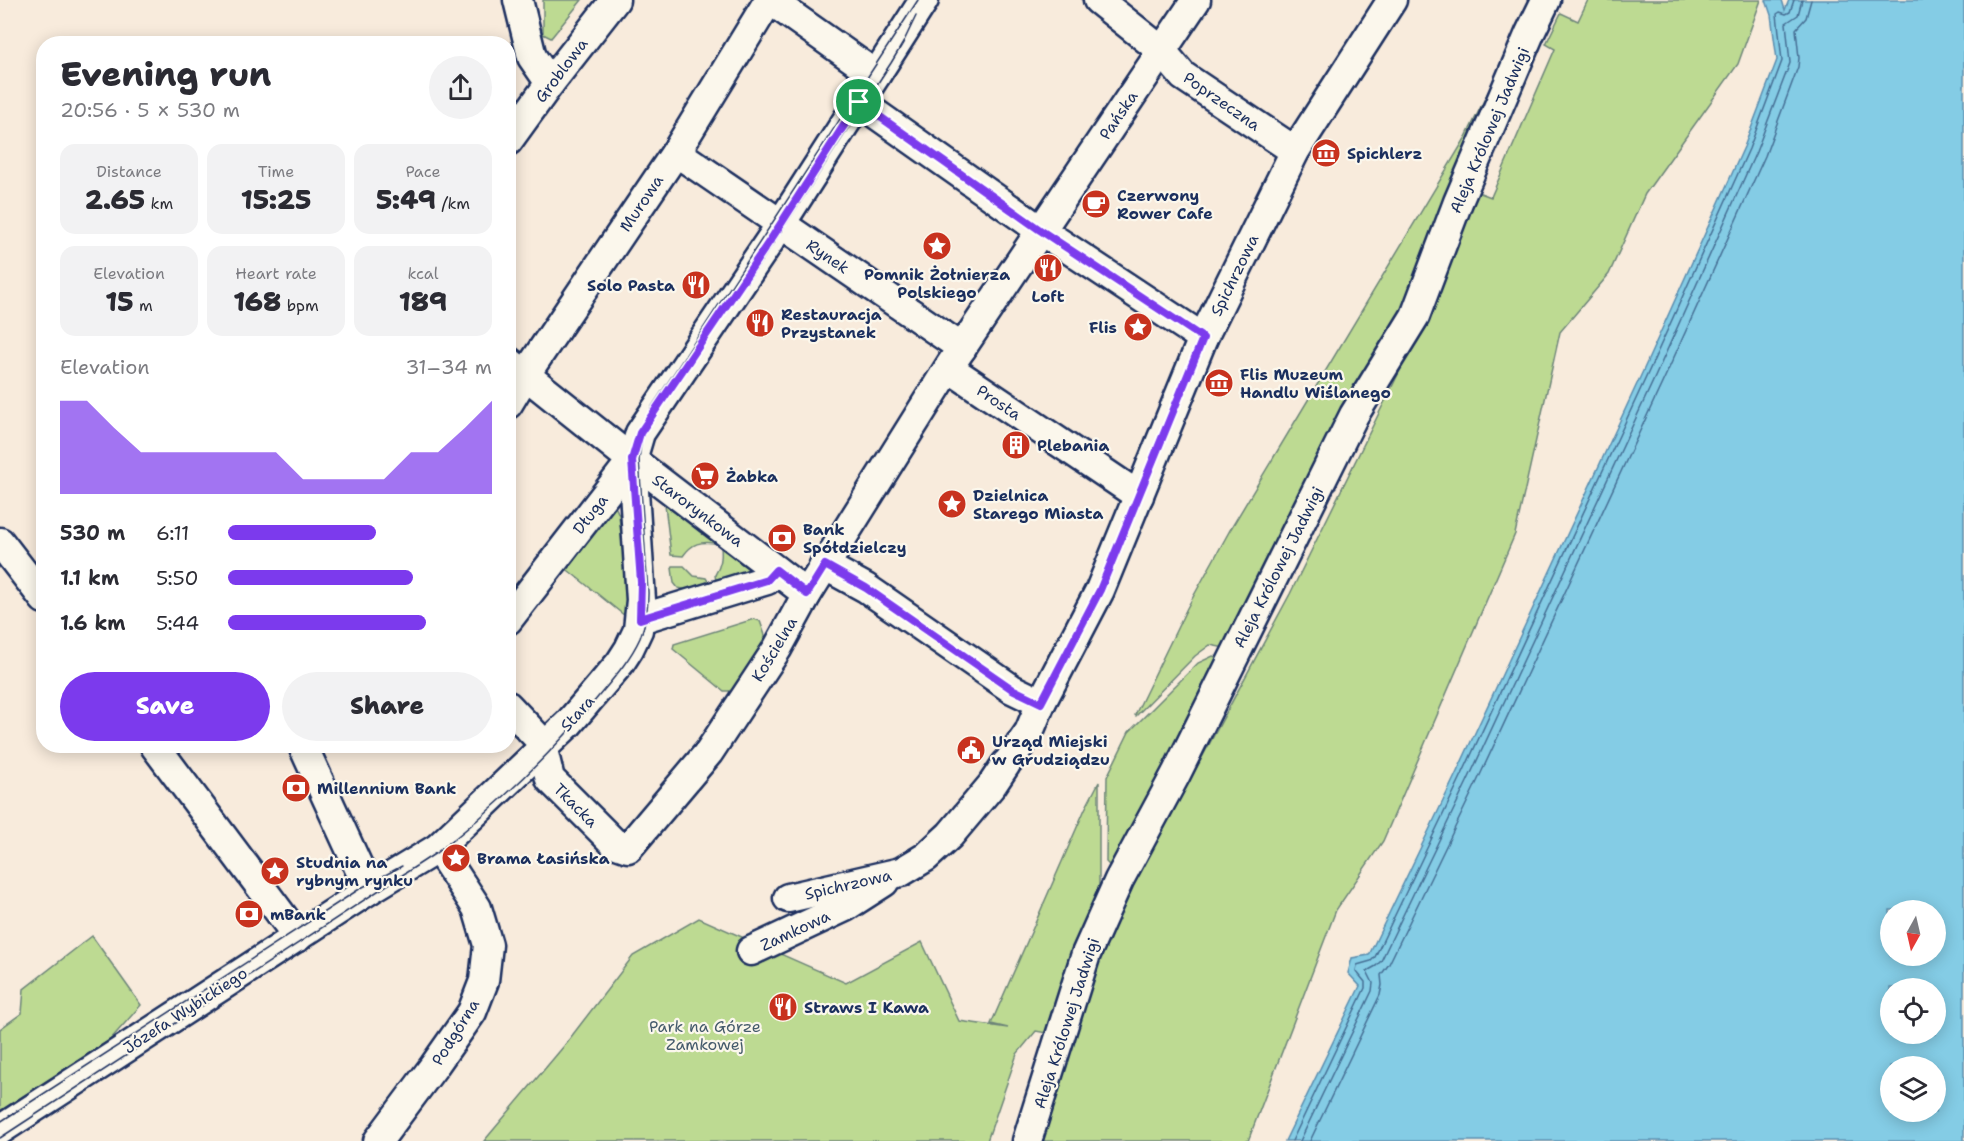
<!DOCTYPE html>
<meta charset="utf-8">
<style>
body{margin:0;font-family:"Shantell Sans",sans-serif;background:#f2f2f3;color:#2b2b33;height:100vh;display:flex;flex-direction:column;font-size:22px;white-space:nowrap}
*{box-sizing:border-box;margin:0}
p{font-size:20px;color:#7c7c81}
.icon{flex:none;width:33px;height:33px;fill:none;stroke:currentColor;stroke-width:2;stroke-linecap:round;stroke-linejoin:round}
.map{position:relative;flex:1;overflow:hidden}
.drawer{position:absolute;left:36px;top:36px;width:480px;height:717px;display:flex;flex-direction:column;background:#fff;border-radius:24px;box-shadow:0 3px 15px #0003}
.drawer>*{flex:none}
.needle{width:39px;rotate:188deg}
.buttons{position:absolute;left:1880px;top:900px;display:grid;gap:12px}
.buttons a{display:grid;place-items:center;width:66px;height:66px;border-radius:50%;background:#fff;box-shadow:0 3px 15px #0003;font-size:30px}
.pin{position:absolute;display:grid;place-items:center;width:51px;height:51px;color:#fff;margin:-26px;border:3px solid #fff;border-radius:50%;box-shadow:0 2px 6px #0007}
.round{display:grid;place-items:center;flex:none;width:63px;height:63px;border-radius:32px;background:#f2f2f3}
.head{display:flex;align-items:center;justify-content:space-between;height:102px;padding:0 24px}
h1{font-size:33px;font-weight:800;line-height:45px}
.stats{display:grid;grid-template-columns:repeat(3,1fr);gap:9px;height:102px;padding:6px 24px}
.stats div{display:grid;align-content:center;border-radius:15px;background:#f2f2f3;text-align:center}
.stats b{font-size:26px;font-weight:800}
.stats small{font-size:16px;font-weight:400}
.stats p{font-size:16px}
.chart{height:168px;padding:12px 24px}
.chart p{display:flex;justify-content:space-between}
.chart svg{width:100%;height:108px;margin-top:6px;fill:#7c3aed;opacity:.7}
.cta{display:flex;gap:12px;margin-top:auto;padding:12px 24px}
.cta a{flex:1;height:69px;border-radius:36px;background:#7c3aed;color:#fff;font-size:24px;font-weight:800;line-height:69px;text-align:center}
.cta a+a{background:#f2f2f3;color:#2b2b33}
ul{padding:0 24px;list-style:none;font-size:20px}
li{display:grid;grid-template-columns:96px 72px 1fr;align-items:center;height:45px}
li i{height:15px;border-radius:8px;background:#7c3aed}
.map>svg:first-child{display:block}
.green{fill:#bdda92;stroke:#6c8478;stroke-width:1.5}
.water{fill:#84cce5;stroke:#5a8daf;stroke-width:1.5;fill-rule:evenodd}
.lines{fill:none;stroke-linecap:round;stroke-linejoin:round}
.shore{stroke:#456e94;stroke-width:1.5}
.minor-casing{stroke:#1b2f5e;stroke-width:33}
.minor{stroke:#fbf7ec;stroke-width:28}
.tram{stroke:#1b2f5e;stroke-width:1.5}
.route-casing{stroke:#fff;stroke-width:12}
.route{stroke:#7c3aed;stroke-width:8}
.labels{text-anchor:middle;stroke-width:4.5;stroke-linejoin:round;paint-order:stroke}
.street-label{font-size:16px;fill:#1b2f5e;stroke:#fbf7ec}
.poi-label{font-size:16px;font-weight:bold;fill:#1b2f5e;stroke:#fbf7ec;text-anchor:start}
.park-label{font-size:16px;fill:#445a6b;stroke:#fbf7ec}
</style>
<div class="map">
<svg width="1964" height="1141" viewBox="0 0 1964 1141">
<rect width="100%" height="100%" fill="#f8ebdc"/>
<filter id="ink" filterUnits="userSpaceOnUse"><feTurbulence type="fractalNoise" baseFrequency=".0167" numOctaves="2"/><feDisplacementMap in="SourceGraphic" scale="12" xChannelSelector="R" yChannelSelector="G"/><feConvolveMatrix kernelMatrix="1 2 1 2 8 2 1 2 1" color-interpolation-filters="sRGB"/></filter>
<g filter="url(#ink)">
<g class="green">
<path d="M543 0H582L551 38 543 34Z"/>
<path d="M1588 0H1761L1738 64 1645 194 1609 274 1560 332 1515 534 1383 841 1336 910 1248 1141H1040L1100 955 1135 882 1290 594 1414 342 1475 191 1491 197 1555 49 1546 44 1561 13 1578 21Z"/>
<path d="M1513 41 1418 292 1225 648 1210 645 1195 656 1136 716 1135 715 1187 608 1230 530 1466 137Z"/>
<path d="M665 505 714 542 715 543C701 541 692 543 683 556L671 555Z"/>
<path d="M611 506 616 508 619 515 629 611 625 616 564 567Z"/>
<path d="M721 547 749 568V571L716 581 715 575C721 565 722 558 721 547Z"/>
<path d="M673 566H684L694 576 706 578 708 581 707 584 688 590 678 588 674 583 672 568Z"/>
<path d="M754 619 760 621 766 638 734 688 730 691H724L673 649 674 644Z"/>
<path d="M1213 656 1221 659 1115 871 1106 862 1107 777 1129 732 1198 663Z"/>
<path d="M1099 782V886L1106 876 1052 1034 1036 1031 1017 1054 987 1141H484L564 1046 633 956 699 918 846 983 922 942 959 1021 1008 1028 991 1024 1085 809Z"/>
<path d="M92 936 141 1005 110 1040 0 1111V1029L22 1013 24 989Z"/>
</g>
<path class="water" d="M1766 0H1782L1785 10 1789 0H1964V1141H1285L1360 986 1348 973 1352 958 1369 955 1455 776 1643 371 1744 147 1777 60 1771 15ZM1890 910H1935V956H1890ZM1890 988H1935V1034H1890ZM1890 1066H1935V1112H1890Z"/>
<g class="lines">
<g class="shore">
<path d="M1292 1141 1365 988V982L1356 971 1357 965 1371 961 1375 957 1460 779 1648 373 1749 149 1782 61 1777 14 1780 12 1786 14 1790 12 1794 0"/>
<path d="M1300 1141 1372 991 1373 983 1367 971 1376 966 1381 961 1467 782 1655 377 1756 152 1790 63 1786 23 1798 15 1802 0"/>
<path d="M1310 1141 1380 995 1382 985 1381 975 1389 964 1475 786 1665 377 1765 156 1798 67 1799 58 1796 29 1806 18 1811 0"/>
</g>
<g class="minor-casing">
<g id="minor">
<path d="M518 0 532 57 550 83"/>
<path d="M770 0 876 75"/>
<path d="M1098 0 1162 51 1183 76 1295 151"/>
<path d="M859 102 1040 230 1203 338"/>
<path d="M508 141 550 83 615 0"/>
<path d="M676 152 962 348"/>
<path d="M508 361 632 460 807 594"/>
<path d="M949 368 1139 496"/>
<path d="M508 404 526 374 676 152 769 0"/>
<path d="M0 542 44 599"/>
<path d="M824 565 866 588 1012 689 1041 703"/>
<path d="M640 619 767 580 775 570"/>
<path d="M508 620 632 460 640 433 773 236 924 0"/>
<path d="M508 706 541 741 550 779 614 843 628 848 709 752 777 649 807 594 951 364 1196 0"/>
<path d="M155 746 298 937"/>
<path d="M303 746 369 890"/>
<path d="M1011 758 1029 732 1041 703 1100 590 1203 338 1295 151 1392 0"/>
<path d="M788 898 901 872 926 857 950 835 992 785 1006 764"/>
<path d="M751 951 845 907 884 882"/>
<path d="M0 1130 369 890 438 848 569 723 620 663 629 649 638 630 641 600 632 460"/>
<path d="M378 1141 434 1066 472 1012 484 981 488 945 477 908 438 848"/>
<path d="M1027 1141 1086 954 1119 880 1176 774 1354 415 1415 316 1458 202 1530 33 1546 0"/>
</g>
</g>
<use href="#minor" class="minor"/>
<g class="tram">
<path d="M728 301 742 288 762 260 891 63 903 43 916 16"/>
<path d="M0 1122 361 888 402 866"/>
<path d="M0 1138 436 853C496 808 550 755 598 697 613 679 630 660 640 638 646 623 648 608 648 593L639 460 642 434 652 407 918 0"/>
</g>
</g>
</g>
<g class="lines" filter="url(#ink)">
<g class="route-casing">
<path id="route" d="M859 102 1040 230 1203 338 1100 590 1041 703 1012 689 866 588 825 565 807 594 776 570 767 580 640 619 641 582 632 460 640 433 773 236Z"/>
</g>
<use href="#route" class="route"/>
</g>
<defs>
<g id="museum-disc" transform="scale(1.5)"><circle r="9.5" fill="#c8321e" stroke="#fbf7ec"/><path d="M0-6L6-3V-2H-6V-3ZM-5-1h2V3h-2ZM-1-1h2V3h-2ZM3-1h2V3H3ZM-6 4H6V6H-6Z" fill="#fff"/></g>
<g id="cafe-disc" transform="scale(1.5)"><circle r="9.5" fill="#c8321e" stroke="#fbf7ec"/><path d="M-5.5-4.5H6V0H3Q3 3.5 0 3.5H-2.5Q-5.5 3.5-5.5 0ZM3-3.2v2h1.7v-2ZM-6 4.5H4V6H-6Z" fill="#fff"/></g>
<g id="sight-disc" transform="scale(1.5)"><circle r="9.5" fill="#c8321e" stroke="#fbf7ec"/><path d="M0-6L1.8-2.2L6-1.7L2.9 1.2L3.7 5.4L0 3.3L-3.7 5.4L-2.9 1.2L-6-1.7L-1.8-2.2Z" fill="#fff"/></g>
<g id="restaurant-disc" transform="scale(1.5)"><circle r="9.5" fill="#c8321e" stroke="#fbf7ec"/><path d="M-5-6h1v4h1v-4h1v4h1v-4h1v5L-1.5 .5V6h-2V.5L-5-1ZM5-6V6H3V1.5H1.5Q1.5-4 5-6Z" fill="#fff"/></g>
<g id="building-disc" transform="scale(1.5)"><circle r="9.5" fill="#c8321e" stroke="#fbf7ec"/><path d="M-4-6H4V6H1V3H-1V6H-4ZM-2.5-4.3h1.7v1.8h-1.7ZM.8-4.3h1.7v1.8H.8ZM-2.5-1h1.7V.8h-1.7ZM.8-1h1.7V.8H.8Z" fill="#fff"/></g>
<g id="supermarket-disc" transform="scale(1.5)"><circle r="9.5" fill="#c8321e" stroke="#fbf7ec"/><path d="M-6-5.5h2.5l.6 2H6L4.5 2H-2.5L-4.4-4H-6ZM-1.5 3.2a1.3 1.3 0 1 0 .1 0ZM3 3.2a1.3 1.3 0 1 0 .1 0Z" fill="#fff"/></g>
<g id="bank-disc" transform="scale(1.5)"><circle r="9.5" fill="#c8321e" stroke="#fbf7ec"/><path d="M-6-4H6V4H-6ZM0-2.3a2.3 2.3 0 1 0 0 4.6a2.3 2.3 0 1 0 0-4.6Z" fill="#fff"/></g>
<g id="civic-disc" transform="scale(1.5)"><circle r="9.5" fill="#c8321e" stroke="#fbf7ec"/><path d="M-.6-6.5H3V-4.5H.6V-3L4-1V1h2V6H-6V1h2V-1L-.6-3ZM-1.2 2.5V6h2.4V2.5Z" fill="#fff"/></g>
</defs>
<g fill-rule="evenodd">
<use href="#museum-disc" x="1326" y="153"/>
<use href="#cafe-disc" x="1096" y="204"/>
<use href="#sight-disc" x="937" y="246"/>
<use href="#restaurant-disc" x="1048" y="268"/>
<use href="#restaurant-disc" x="696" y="285"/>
<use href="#restaurant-disc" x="760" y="323"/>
<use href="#sight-disc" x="1138" y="327"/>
<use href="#museum-disc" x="1219" y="383"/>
<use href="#building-disc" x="1016" y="445"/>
<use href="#supermarket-disc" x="705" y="476"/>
<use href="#sight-disc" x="952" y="504"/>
<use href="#bank-disc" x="782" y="538"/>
<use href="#civic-disc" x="971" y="750"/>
<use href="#bank-disc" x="296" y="788"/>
<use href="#sight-disc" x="456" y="858"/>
<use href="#sight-disc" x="275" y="871"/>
<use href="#bank-disc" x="249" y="914"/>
<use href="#restaurant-disc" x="783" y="1007"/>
</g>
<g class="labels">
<g class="street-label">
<text transform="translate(561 70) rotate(-53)" y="6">Groblowa</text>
<text transform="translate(1222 101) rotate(35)" y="6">Poprzeczna</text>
<text transform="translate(1118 115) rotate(-56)" y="6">Pańska</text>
<text transform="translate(1489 130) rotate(-67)" y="6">Aleja Królowej Jadwigi</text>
<text transform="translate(641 203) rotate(-56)" y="6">Murowa</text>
<text transform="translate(828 256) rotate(34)" y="6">Rynek</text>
<text transform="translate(1234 275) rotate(-64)" y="6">Spichrzowa</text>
<text transform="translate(999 402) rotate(34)" y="6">Prosta</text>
<text transform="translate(698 510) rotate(37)" y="6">Starorynkowa</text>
<text transform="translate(590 514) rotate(-52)" y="6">Długa</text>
<text transform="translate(1278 567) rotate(-63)" y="6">Aleja Królowej Jadwigi</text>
<text transform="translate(774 649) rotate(-59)" y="6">Kościelna</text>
<text transform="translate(577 713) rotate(-48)" y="6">Stara</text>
<text transform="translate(576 805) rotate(45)" y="6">Tkacka</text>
<text transform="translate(848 884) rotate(-13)" y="6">Spichrzowa</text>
<text transform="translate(795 930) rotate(-25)" y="6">Zamkowa</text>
<text transform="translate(185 1010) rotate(-33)" y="6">Józefa Wybickiego</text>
<text transform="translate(1066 1023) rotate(-72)" y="6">Aleja Królowej Jadwigi</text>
<text transform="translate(455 1032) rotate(-58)" y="6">Podgórna</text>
</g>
<g class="poi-label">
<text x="1347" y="159">Spichlerz</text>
<text x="1117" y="201">Czerwony<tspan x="1117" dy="18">Rower Cafe</tspan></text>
<text x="937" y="280" text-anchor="middle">Pomnik Żołnierza<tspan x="937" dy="18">Polskiego</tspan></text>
<text x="675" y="291" text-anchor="end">Solo Pasta</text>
<text x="1048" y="302" text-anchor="middle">Loft</text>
<text x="781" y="320">Restauracja<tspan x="781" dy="18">Przystanek</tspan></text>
<text x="1117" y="333" text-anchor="end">Flis</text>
<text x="1240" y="380">Flis Muzeum<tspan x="1240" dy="18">Handlu Wiślanego</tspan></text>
<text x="1037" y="451">Plebania</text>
<text x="726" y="482">Żabka</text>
<text x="973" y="501">Dzielnica<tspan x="973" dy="18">Starego Miasta</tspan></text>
<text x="803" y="535">Bank<tspan x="803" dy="18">Spółdzielczy</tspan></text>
<text x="992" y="747">Urząd Miejski<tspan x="992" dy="18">w Grudziądzu</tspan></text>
<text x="317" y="794">Millennium Bank</text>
<text x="477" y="864">Brama Łasińska</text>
<text x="296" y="868">Studnia na<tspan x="296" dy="18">rybnym rynku</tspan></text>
<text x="270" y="920">mBank</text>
<text x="804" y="1013">Straws I Kawa</text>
</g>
<g class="park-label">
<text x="705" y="1032">Park na Górze<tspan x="705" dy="18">Zamkowej</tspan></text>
</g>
</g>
</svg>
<div class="buttons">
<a><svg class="needle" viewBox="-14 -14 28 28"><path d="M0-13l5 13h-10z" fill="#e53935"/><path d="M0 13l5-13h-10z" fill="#7c7c81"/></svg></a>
<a><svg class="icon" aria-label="locate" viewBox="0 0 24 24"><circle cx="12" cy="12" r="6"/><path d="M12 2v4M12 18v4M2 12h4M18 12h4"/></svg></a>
<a><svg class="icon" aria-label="layers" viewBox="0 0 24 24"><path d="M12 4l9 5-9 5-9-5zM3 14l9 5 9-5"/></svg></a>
</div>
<div class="pin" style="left:859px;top:102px;background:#1e9e55"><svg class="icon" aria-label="arrive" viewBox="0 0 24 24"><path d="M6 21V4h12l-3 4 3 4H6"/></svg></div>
<section class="drawer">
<div class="head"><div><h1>Evening run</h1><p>20:56 · 5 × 530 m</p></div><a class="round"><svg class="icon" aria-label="share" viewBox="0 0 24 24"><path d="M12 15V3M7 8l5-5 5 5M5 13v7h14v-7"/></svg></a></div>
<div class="stats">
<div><p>Distance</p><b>2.65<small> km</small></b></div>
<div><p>Time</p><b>15:25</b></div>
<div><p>Pace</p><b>5:49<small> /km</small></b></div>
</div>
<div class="stats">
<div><p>Elevation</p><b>15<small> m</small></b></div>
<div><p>Heart rate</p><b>168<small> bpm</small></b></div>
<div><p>kcal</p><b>189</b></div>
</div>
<div class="chart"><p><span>Elevation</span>31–34 m</p>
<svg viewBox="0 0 160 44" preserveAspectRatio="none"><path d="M0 44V6L10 6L20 17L30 27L40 27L50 27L60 27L70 27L80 27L90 38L100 38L110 38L120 38L130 27L140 27L150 17L160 6V44z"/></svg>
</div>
<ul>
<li><b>530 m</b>6:11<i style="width:56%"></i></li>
<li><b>1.1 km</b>5:50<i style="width:70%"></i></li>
<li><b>1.6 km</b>5:44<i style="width:75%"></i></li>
</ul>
<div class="cta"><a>Save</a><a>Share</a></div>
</section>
</div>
